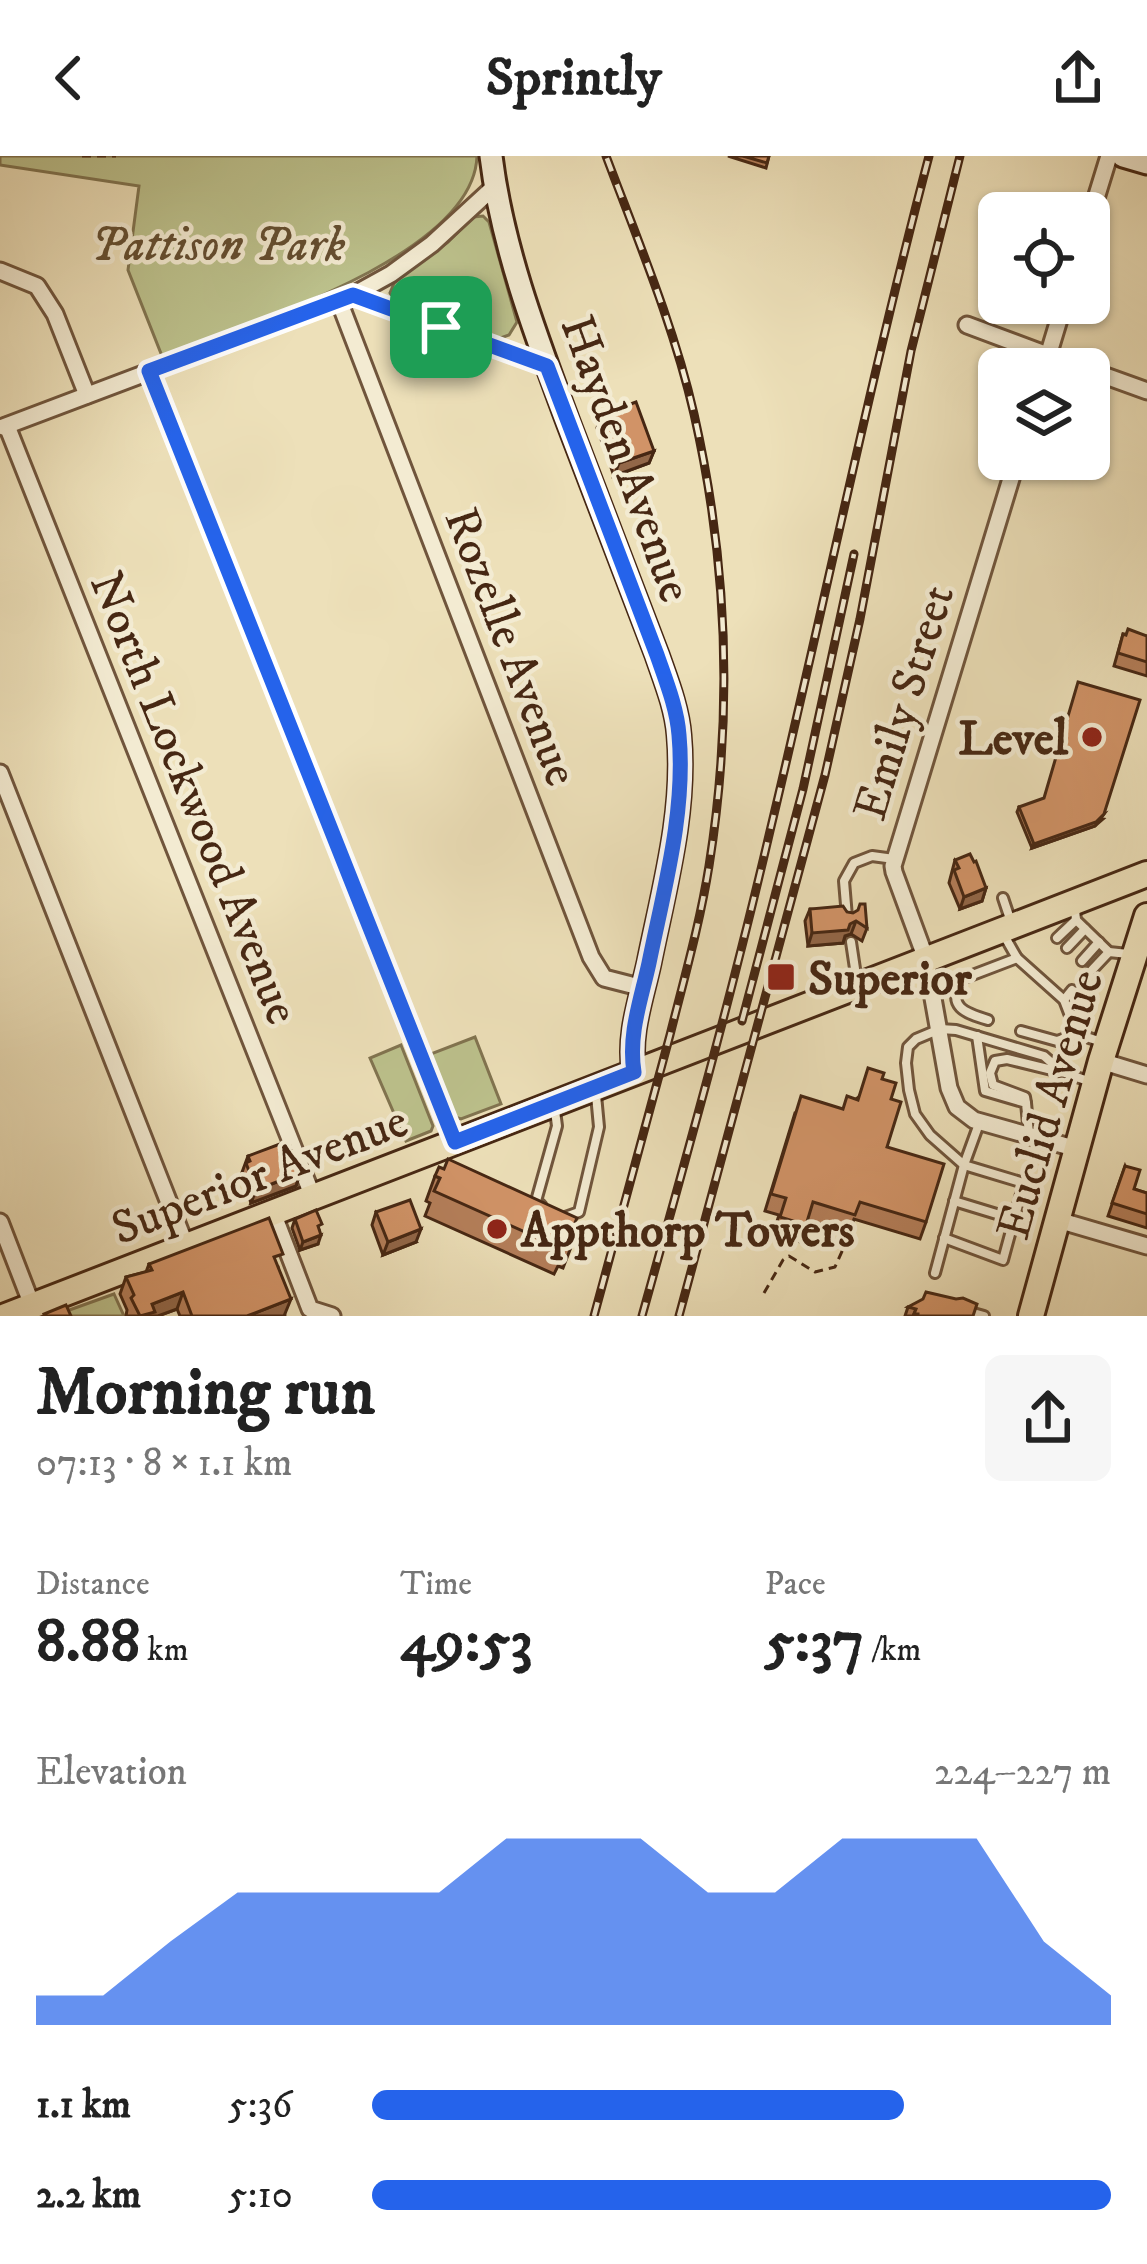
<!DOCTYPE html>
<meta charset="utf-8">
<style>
body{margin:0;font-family:"IM FELL DW Pica",serif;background:#f6f6f6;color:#222;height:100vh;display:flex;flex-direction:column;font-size:45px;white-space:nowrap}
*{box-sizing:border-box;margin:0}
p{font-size:39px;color:#767676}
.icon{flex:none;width:66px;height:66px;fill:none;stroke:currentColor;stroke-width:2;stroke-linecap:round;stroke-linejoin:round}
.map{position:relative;height:1160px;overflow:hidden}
.drawer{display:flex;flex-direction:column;background:#fff;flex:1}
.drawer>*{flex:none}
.controls{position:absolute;left:978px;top:36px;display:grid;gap:24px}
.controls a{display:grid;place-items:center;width:132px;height:132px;border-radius:18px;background:#fff;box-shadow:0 3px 9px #0004;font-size:60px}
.pin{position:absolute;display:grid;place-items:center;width:102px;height:102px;color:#fff;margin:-51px;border-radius:24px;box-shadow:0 6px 18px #0006}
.round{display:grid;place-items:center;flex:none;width:126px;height:126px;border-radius:18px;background:#f6f6f6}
.overview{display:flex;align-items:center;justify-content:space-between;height:204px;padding:0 36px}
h1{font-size:66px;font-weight:800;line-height:90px}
.stats{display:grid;grid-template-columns:repeat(3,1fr);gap:18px;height:204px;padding:12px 36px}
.stats div{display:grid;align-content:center}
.stats b{font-size:60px;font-weight:800}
.stats small{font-size:33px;font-weight:400}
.stats p{font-size:33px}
.chart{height:336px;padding:24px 36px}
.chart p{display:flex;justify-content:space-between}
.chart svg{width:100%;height:216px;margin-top:12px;fill:#2563eb;opacity:.7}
ul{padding:0 36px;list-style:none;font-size:39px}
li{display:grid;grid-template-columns:192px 144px 1fr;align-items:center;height:90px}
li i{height:30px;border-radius:15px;background:#2563eb}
header{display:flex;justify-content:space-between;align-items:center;height:156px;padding:0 36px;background:#fff;font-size:54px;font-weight:800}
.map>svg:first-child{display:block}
.green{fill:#bcc18c;stroke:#817450;stroke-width:3}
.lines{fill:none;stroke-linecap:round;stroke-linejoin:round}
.lane-casing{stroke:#70553c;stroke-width:14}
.street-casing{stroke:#70553c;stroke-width:21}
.secondary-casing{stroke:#462713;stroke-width:27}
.primary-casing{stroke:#462713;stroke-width:30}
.path{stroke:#462713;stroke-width:3;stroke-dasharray:9 6;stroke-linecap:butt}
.lane{stroke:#f3ebd2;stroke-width:8}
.street{stroke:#f3ebd2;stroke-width:15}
.secondary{stroke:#f3ebd2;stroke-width:21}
.primary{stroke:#ede0b9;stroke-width:24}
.rail-casing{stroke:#462713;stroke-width:9}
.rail{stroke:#f3ebd2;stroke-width:4.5;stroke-dasharray:14;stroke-linecap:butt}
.wall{fill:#b47e59;stroke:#462713;stroke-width:3}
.shaded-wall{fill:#926748;stroke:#462713;stroke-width:3}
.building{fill:#d19367;stroke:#462713;stroke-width:3}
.route-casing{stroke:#fff;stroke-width:24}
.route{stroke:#2563eb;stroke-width:15}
.poi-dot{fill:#8f2418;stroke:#f3ebd2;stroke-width:4.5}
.labels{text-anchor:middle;stroke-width:9;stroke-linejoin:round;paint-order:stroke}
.park-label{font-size:48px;font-style:italic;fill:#644e31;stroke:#f3ebd2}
.street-label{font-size:48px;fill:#462713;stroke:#f3ebd2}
.poi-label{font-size:48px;font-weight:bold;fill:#462713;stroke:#f3ebd2;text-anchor:start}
</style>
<header><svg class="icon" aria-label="back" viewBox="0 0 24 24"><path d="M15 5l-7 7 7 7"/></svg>Sprintly<svg class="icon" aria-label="share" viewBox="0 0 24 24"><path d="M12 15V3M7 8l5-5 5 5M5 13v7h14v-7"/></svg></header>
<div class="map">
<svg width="1147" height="1160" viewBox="0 0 1147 1160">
<rect width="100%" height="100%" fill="#ede0b9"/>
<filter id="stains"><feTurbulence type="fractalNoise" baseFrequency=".00167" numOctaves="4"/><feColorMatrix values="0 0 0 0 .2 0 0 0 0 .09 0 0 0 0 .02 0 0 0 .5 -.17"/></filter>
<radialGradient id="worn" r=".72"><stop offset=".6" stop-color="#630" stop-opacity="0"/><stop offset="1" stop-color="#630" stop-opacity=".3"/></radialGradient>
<g class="green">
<path d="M0 0H477C474 101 241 171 162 200L128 114 139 30 0 9Z"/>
<path d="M483 60 489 66 517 166 509 179 495 184 394 144 390 137 395 125 448 86 473 61Z"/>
<path d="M475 881 501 948 461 963 452 960 428 899Z"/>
<path d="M401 889 433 970 431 975 406 985 370 902Z"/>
<path d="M114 1138 124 1160H62L61 1157Z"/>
</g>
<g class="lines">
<g class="lane-casing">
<g id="lane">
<path d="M1003 742 1010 763"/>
<path d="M1075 754 1076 764 1109 796 1128 798"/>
<path d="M847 761 844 725 854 707 872 700 894 703"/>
<path d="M1005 781 1017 802 1064 844 1077 878 1105 887"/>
<path d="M1057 782 1076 764"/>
<path d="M851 786 857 826"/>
<path d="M1067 792 1085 773"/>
<path d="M1082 805 1099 786"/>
<path d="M1092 814 1109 796"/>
<path d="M1064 844 1072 834"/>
<path d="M988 864C965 857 946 851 962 823L1017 802"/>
<path d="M1021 875 1057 885 1077 878"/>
<path d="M977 880 985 935 1026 947 1029 978"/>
<path d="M1026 947 1025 941 993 929 990 917 995 905 1007 903 1060 916"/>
<path d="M954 1045 1013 1063"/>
<path d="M541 1049 536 1045 557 970 555 955"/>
<path d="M565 1061 579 1056 599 971 596 939"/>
<path d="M944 1082 1003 1104 1024 1027 964 1009 930 979 915 958 909 934 906 907 908 891 916 883 940 873 956 874 1044 900 1062 916 1088 925"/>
<path d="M935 1117 964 1009 980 965"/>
<path d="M966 1155 984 1160"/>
</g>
</g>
<g class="street-casing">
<g id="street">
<path d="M1089 65 1109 0"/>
<path d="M0 115 37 130 55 158 87 239"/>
<path d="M353 139 547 210"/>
<path d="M339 145 591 801 604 822 643 832"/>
<path d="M967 169 1085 213"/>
<path d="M1044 213 1064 147"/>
<path d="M1089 214 1147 235"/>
<path d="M149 215 455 986"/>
<path d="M7 270 313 1041"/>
<path d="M3 271 353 139 391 118 432 88 494 31"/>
<path d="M1017 303 893 710 894 716 926 803 949 932 957 951 974 964 1077 993"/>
<path d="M0 617 186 1090"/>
<path d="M1101 905 1147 919"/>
<path d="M273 1057 310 1153 332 1160"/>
<path d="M1058 1064 1147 1090"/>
<path d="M0 1066 32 1149"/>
</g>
</g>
<g class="secondary-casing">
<g id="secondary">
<path d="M491 0C502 91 536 180 568 266 598 344 627 421 657 499 666 525 677 552 679 579 686 655 664 733 649 807 641 844 628 878 634 916"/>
<path d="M1123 0 1147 7"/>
</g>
</g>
<g class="primary-casing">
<g id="primary">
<path d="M6 1160 1147 718"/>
<path d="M1031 1160 1101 905 1147 760"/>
</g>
</g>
<g class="path">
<path d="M82 0H116"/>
<path d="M764 1137 783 1104 789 1100 815 1116 835 1111 844 1091"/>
</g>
<use href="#lane" class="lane"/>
<use href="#street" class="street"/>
<use href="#secondary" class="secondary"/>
<use href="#primary" class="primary"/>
<g class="rail-casing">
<g id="rail">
<path d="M742 865 803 633 854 398"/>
<path d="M594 1160C619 1066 645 973 670 879 684 823 700 767 709 710 733 559 728 408 694 258 674 170 638 85 606 0"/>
<path d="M642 1160C687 999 732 838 770 675 824 450 870 224 929 0"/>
<path d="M679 1160 825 619 860 463 911 195 960 0"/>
</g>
</g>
<use href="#rail" class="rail"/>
</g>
<g class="wall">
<path d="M728 0H769L766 12Z"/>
<path d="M601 259 654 295 649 307 614 320 597 272Z"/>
<path d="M1123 478 1147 480V520L1114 510Z"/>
<path d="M1019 651 1103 663 1095 670 1032 692 1017 656Z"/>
<path d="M955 704 986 732 982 745 960 753 949 727Z"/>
<path d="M810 753 847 756 867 772 862 785 851 778 845 780 843 787 808 790 805 765Z"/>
<path d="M882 923 891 943 887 991 926 1066 920 1083 854 1063 849 1076 807 1064 800 1086 773 1078 779 1059 765 1055 795 957 843 953Z"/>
<path d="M282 993 300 1017 296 1030 251 1047 241 1019 248 1000Z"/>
<path d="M1125 1010 1134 1033 1147 1037V1072L1108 1060Z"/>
<path d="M435 1020 576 1078 563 1112 558 1110 554 1118 425 1060 430 1047 426 1045Z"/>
<path d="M376 1056 416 1086 383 1099 372 1069Z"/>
<path d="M295 1063 319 1074 318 1088 300 1094 292 1072Z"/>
<path d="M149 1108 278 1111 285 1160H180L177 1153 158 1160H126L127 1154 120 1138 126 1121 146 1116Z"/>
<path d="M908 1151 973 1160H913L916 1153 913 1160H905Z"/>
</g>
<g class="shaded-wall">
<path d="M654 295 649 307 614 320 619 307Z"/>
<path d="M1104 658 1095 670 1032 692 1034 688Z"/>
<path d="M986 732 982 745 960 753 964 741Z"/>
<path d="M856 765 851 778 845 780 843 787 808 790 812 777Z"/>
<path d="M300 1017 296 1030 251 1047 256 1034Z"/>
<path d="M421 1073 416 1086 383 1099 388 1086Z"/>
<path d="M321 1079 318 1088 300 1094 303 1086Z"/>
<path d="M183 1136 177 1153 158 1160H141L152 1148Z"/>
<path d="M291 1143 284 1160H247Z"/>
</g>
<g class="building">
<path d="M743 0H769L767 7Z"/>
<path d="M636 246 654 295 619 307 601 259Z"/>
<path d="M1128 473 1147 480V506L1118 497 1123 478 1126 479Z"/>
<path d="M1078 526 1140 544 1104 658 1096 666 1034 688 1019 651 1044 642Z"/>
<path d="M970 698 974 706 976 705 986 732 964 741 954 714 959 712 955 704Z"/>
<path d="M860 748H865L867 772 856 765 850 768 848 774 812 777 810 753 843 750 847 756 853 757 858 754Z"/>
<path d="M868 912 884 917 882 923 896 927 891 943 901 946 887 991 944 1008 926 1066 860 1046 855 1059 813 1046 806 1069 780 1061 786 1042 771 1038 801 940 843 953 847 940 858 944Z"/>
<path d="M280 988 282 993 290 990 300 1017 256 1034 246 1007 250 1005 248 1000Z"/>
<path d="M448 1003 577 1062 571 1076 576 1078 572 1087 567 1085 563 1093 434 1035 440 1022 435 1020 439 1011 444 1013Z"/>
<path d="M1125 1010 1140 1014 1134 1033 1147 1037V1058L1112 1047Z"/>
<path d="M410 1044 421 1073 388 1086 376 1056Z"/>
<path d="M316 1054 322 1068 318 1070 321 1079 303 1086 295 1063Z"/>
<path d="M269 1062 283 1098 274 1101 291 1143 247 1160H192L183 1136 152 1148 155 1156 140 1160 131 1142 134 1139 126 1121 152 1114 149 1108Z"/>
<path d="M926 1136 956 1143 963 1142 977 1148 973 1160H918V1158H914L916 1153 908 1151 923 1143Z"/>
<path d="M66 1149 71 1160H45L44 1158Z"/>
</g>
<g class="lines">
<g class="route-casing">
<path id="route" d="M353 139 547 210 657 499C666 525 677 552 679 579 686 655 664 733 649 807 641 844 628 878 634 916L455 986 149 215Z"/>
</g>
<use href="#route" class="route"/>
</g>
<g class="poi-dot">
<circle cx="1092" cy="581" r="12"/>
<rect x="766" y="806" width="30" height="30" rx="6"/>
<circle cx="497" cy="1073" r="12"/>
</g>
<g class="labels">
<g class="park-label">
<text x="218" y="104">Pattison Park</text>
</g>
<g class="street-label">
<text transform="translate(628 302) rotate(70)" y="17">Hayden Avenue</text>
<text transform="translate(513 490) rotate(69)" y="17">Rozelle Avenue</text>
<text transform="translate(902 546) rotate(-73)" y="17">Emily Street</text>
<text transform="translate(196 641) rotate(68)" y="17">North Lockwood Avenue</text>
<text transform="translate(1048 948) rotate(-74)" y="17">Euclid Avenue</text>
<text transform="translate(259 1017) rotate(-21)" y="17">Superior Avenue</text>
</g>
<g class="poi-label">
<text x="1068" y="598" text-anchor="end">Level</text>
<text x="808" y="838">Superior</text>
<text x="521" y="1090">Appthorp Towers</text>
</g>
</g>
<rect width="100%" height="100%" filter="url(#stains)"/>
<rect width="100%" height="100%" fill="url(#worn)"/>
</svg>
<div class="controls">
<a><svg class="icon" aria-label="locate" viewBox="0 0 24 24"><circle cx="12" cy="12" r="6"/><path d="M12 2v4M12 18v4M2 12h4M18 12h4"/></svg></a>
<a><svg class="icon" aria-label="layers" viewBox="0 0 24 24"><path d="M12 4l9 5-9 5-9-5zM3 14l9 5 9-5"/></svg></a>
</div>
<div class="pin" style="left:441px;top:171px;background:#1e9e55"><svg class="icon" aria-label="arrive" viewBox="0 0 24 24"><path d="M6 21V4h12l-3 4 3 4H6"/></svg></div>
</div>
<section class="drawer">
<div class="overview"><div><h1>Morning run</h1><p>07:13 · 8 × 1.1 km</p></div><a class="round"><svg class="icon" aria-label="share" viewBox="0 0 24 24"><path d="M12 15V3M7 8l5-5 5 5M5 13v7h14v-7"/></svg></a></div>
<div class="stats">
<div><p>Distance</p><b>8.88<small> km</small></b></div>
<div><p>Time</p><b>49:53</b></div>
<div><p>Pace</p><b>5:37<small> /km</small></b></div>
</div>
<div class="chart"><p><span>Elevation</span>224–227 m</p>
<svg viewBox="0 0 160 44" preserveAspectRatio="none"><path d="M0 44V38L10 38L20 27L30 17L40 17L50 17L60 17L70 6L80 6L90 6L100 17L110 17L120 6L130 6L140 6L150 27L160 38V44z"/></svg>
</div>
<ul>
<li><b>1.1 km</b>5:36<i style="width:72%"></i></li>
<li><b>2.2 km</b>5:10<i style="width:100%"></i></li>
</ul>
</section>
